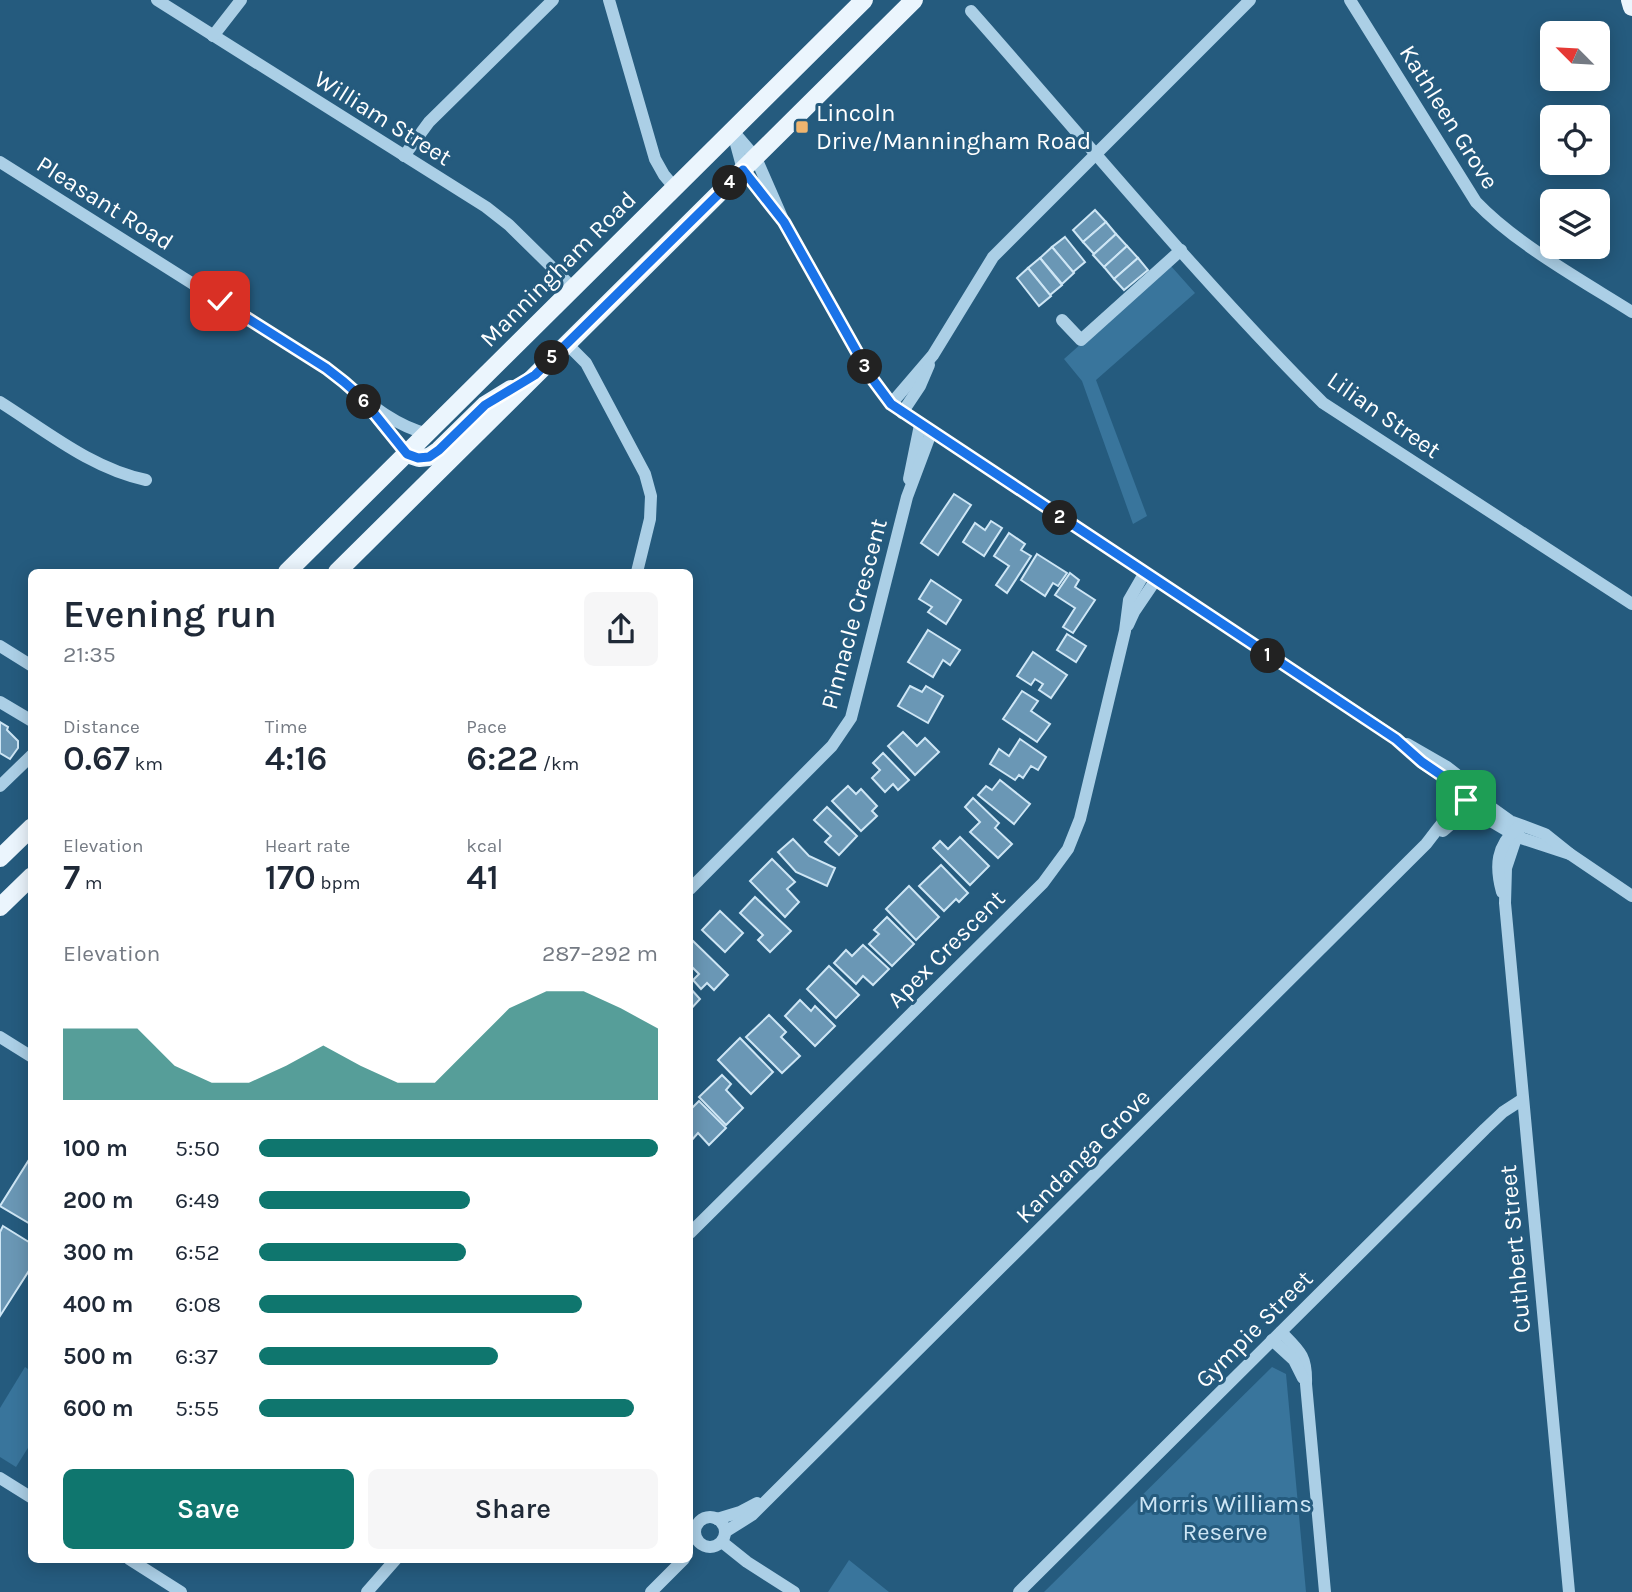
<!DOCTYPE html>
<meta charset="utf-8">
<style>
body{margin:0;font-family:Karla,sans-serif;background:#f6f6f7;color:#1f2937;height:100vh;display:flex;flex-direction:column;font-size:26px;white-space:nowrap}
*{box-sizing:border-box;margin:0}
p{font-size:23px;color:#747a83}
.icon{flex:none;width:38px;height:38px;fill:none;stroke:currentColor;stroke-width:2;stroke-linecap:round;stroke-linejoin:round}
.map{position:relative;flex:1;overflow:hidden}
.details{position:absolute;left:28px;top:569px;width:665px;height:994px;display:flex;flex-direction:column;background:#fff;border-radius:10px;box-shadow:0 4px 18px #0003}
.details>*{flex:none}
.needle{width:46px;rotate:294deg}
.tools{position:absolute;left:1540px;top:21px;display:grid;gap:14px}
.tools a{display:grid;place-items:center;width:70px;height:70px;border-radius:10px;background:#fff;box-shadow:0 4px 18px #0003;font-size:35px}
.pin{position:absolute;display:grid;place-items:center;width:60px;height:60px;color:#fff;margin:-30px;border-radius:14px;box-shadow:0 4px 10px #0006}
.km{position:absolute;width:35px;height:35px;margin:-18px;border-radius:50%;background:#222;color:#fff;font-size:19px;line-height:35px;text-align:center}
.round{display:grid;place-items:center;flex:none;width:74px;height:74px;border-radius:10px;background:#f6f6f7}
.summary{display:flex;align-items:center;justify-content:space-between;height:119px;padding:0 35px}
h1{font-size:38px;font-weight:600;line-height:52px}
.stats{display:grid;grid-template-columns:repeat(3,1fr);gap:10px;height:119px;padding:7px 35px}
.stats div{display:grid;align-content:center}
.stats b{font-size:35px;font-weight:600}
.stats small{font-size:19px;font-weight:400}
.stats p{font-size:19px}
.chart{height:196px;padding:14px 35px}
.chart p{display:flex;justify-content:space-between}
.chart svg{width:100%;height:126px;margin-top:7px;fill:#0f766e;opacity:.7}
.action{display:flex;gap:14px;margin-top:auto;padding:14px 35px}
.action a{flex:1;height:80px;border-radius:10px;background:#0f766e;color:#fff;font-size:28px;font-weight:600;line-height:80px;text-align:center}
.action a+a{background:#f6f6f7;color:#1f2937}
ul{padding:0 35px;list-style:none;font-size:23px}
li{display:grid;grid-template-columns:112px 84px 1fr;align-items:center;height:52px}
li i{height:18px;border-radius:9px;background:#0f766e}
.map>svg:first-child{display:block}
.green{fill:#39759c}
.building{fill:#6a97b5;stroke:#cee6f5;stroke-width:2}
.lines{fill:none;stroke-linecap:round;stroke-linejoin:round}
.minor{stroke:#abcfe6;stroke-width:12}
.major{stroke:#ebf5fd;stroke-width:18}
.route-casing{stroke:#fff;stroke-width:14}
.route{stroke:#1a73e8;stroke-width:9}
.poi-dot{fill:#efb56f;stroke:#255b7e;stroke-width:2.5}
.labels{text-anchor:middle;stroke-width:6;stroke-linejoin:round;paint-order:stroke}
.poi-label{font-size:24px;fill:#fff;stroke:#255b7e;text-anchor:start}
.street-label{font-size:24px;fill:#fff;stroke:#255b7e}
.park-label{font-size:24px;fill:#cee6f5;stroke:#255b7e}
</style>
<div class="map">
<svg width="1632" height="1592" viewBox="0 0 1632 1592">
<rect width="100%" height="100%" fill="#255b7e"/>
<g class="green">
<path d="M1170 265 1195 293 1096 380 1147 516 1133 524 1082 381 1064 359Z"/>
<path d="M25 1367 31 1371V1443L16 1467 0 1457V1408Z"/>
<path d="M1272 1367 1286 1374 1306 1592H1044Z"/>
<path d="M849 1560 889 1592H828Z"/>
</g>
<g class="building">
<path d="M1095 210 1106 222 1083 242 1073 230Z"/>
<path d="M1106 222 1116 234 1094 254 1083 242Z"/>
<path d="M1116 234 1127 246 1104 267 1093 255Z"/>
<path d="M1065 237 1085 262 1073 272 1052 247Z"/>
<path d="M1127 246 1138 258 1114 279 1104 267Z"/>
<path d="M1052 247 1074 273 1062 284 1040 258Z"/>
<path d="M1040 258 1062 285 1050 295 1028 268Z"/>
<path d="M1138 258 1148 270 1124 290 1114 279Z"/>
<path d="M1028 268 1051 296 1039 306 1017 278Z"/>
<path d="M954 494 971 505 938 555 921 543Z"/>
<path d="M991 521 1002 528 984 556 963 542 975 523 985 530Z"/>
<path d="M1009 533 1025 544 1021 550 1031 556 1007 593 996 585 1009 566 994 556Z"/>
<path d="M1037 554 1067 573 1058 586 1053 583 1045 596 1021 580Z"/>
<path d="M1070 573 1079 580 1075 587 1095 600 1073 633 1063 627 1075 608 1055 595Z"/>
<path d="M931 580 961 600 946 624 928 612 932 607 919 599Z"/>
<path d="M928 630 960 650 950 665 943 660 933 677 908 662Z"/>
<path d="M1067 634 1086 646 1076 662 1057 650Z"/>
<path d="M1033 652 1067 675 1051 698 1039 690 1043 684 1035 679 1031 685 1017 676Z"/>
<path d="M910 686 922 692 926 686 943 696 928 723 898 706Z"/>
<path d="M1022 691 1038 701 1031 711 1050 724 1037 742 1003 719Z"/>
<path d="M0 722 8 727 7 730 18 741V748L10 759 0 753Z"/>
<path d="M903 732 917 746 925 738 939 752 915 775 888 746Z"/>
<path d="M1020 739 1046 757 1038 770 1031 766 1023 778 1019 775 1015 780 990 764 999 749 1009 756Z"/>
<path d="M883 753 909 780 898 790 893 784 885 792 872 778 880 770 873 763Z"/>
<path d="M1000 780 1030 804 1014 824 978 795 986 786 992 790Z"/>
<path d="M848 786 856 794 861 789 877 806 872 811 877 816 861 831 832 801Z"/>
<path d="M973 798 999 823 995 828 1012 844 998 858 970 832 980 822 965 807Z"/>
<path d="M827 807 857 836 839 855 825 842 831 836 814 820Z"/>
<path d="M960 837 989 866 970 885 933 848 940 841 948 849Z"/>
<path d="M793 839 809 856 835 868 827 886 796 872 778 852Z"/>
<path d="M772 859 795 882 787 889 799 902 785 917 750 881Z"/>
<path d="M941 865 968 893 959 902 956 899 944 911 919 886Z"/>
<path d="M909 886 939 917 916 940 886 909Z"/>
<path d="M755 897 791 931 770 952 758 940 763 935 740 913Z"/>
<path d="M720 911 743 933 725 952 702 930Z"/>
<path d="M887 917 914 944 892 966 869 944 879 934 874 930Z"/>
<path d="M692 940 728 975 714 990 707 983 701 989 693 980 699 974 690 965V943Z"/>
<path d="M863 945 889 969 873 985 863 976 856 984 834 963 846 950 852 956Z"/>
<path d="M829 966 859 995 836 1018 807 989Z"/>
<path d="M690 988 700 999 690 1010Z"/>
<path d="M800 1000 811 1011 815 1006 835 1026 815 1046 785 1016Z"/>
<path d="M769 1015 786 1032 781 1037 800 1056 782 1073 746 1037Z"/>
<path d="M740 1038 773 1072 751 1094 718 1060Z"/>
<path d="M722 1075 731 1084 726 1090 743 1108 726 1125 699 1097Z"/>
<path d="M699 1101 726 1128 709 1145 698 1133 691 1141 690 1139V1110Z"/>
<path d="M32 1155V1225L0 1206Z"/>
<path d="M3 1226 32 1244V1266L0 1316V1232Z"/>
</g>
<g class="lines">
<g class="minor">
<path d="M157 0 486 207 509 225 573 288"/>
<path d="M609 0 655 159 664 175 675 188"/>
<path d="M1350 0 1476 202C1516 244 1583 281 1632 312"/>
<path d="M971 11C1087 142 1199 279 1323 403L1632 604"/>
<path d="M213 36 241 0"/>
<path d="M732 130 756 158 784 222 871 377 891 404 1397 739 1422 763 1447 779 1463 802 1479 814 1518 837 1570 854"/>
<path d="M733 133 743 170 773 208"/>
<path d="M404 156 429 122 553 0"/>
<path d="M0 162 326 368C359 393 387 424 428 434"/>
<path d="M1062 320 1081 340 1181 250"/>
<path d="M567 344 586 363 645 474 651 496 650 519 637 572"/>
<path d="M0 402C46 431 92 469 146 480"/>
<path d="M891 404 933 355 993 257 1250 0"/>
<path d="M367 406 407 454"/>
<path d="M902 413 920 386 929 365"/>
<path d="M909 479 920 425"/>
<path d="M1128 625 1134 612 1155 581"/>
<path d="M0 646 32 666"/>
<path d="M0 702 32 721"/>
<path d="M1407 744 1447 767 1456 774 1475 796 1510 821 1545 834 1570 854 1632 896"/>
<path d="M0 786 32 755"/>
<path d="M1520 826 1506 868 1505 903 1569 1592"/>
<path d="M1443 831 1464 813 1471 802"/>
<path d="M690 889 832 746 851 718 907 497 931 433"/>
<path d="M1502 892C1495 866 1496 846 1518 827"/>
<path d="M0 1037 32 1057"/>
<path d="M690 1233 1043 883 1068 849 1080 819 1125 631 1129 600 1144 574"/>
<path d="M1281 1332C1300 1351 1307 1356 1306 1384L1325 1592"/>
<path d="M1272 1340 1294 1360 1303 1378"/>
<path d="M0 1478 32 1498"/>
<circle cx="710" cy="1532" r="15"/>
<path d="M717 1519 740 1512 757 1503"/>
<path d="M725 1532 752 1515 1426 844C1440 826 1453 806 1475 796"/>
<path d="M722 1542 747 1562 794 1592"/>
<path d="M129 1559 181 1592"/>
<path d="M367 1592 396 1559"/>
<path d="M651 1592 684 1559"/>
<path d="M1019 1592 1485 1129 1503 1112 1523 1099"/>
</g>
<g class="major">
<path d="M1630 0 1632 7"/>
<path d="M407 454 419 458 429 457 439 450 485 405 511 389"/>
<path d="M287 572 864 0"/>
<path d="M337 572 914 0"/>
<path d="M0 858 32 827"/>
<path d="M0 907 32 876"/>
</g>
</g>
<g class="lines">
<g class="route-casing">
<path id="route" d="M220 301 326 368 344 382 361 397 407 454 418 458 429 457 439 450 485 405 535 375 743 170 784 222 871 377 891 404 1396 739 1422 762 1447 779 1463 802 1466 800"/>
</g>
<use href="#route" class="route"/>
</g>
<rect class="poi-dot" x="795" y="120" width="14" height="14" rx="3.5"/>
<g class="labels">
<g class="poi-label">
<text x="816" y="121">Lincoln<tspan x="816" dy="28">Drive/Manningham Road</tspan></text>
</g>
<g class="street-label">
<text transform="translate(1449 117) rotate(58)" y="8">Kathleen Grove</text>
<text transform="translate(383 118) rotate(32)" y="8">William Street</text>
<text transform="translate(105 203) rotate(32)" y="8">Pleasant Road</text>
<text transform="translate(558 269) rotate(-45)" y="8">Manningham Road</text>
<text transform="translate(1384 415) rotate(35)" y="8">Lilian Street</text>
<text transform="translate(854 614) rotate(-75)" y="8">Pinnacle Crescent</text>
<text transform="translate(946 949) rotate(-45)" y="8">Apex Crescent</text>
<text transform="translate(1083 1156) rotate(-45)" y="8">Kandanga Grove</text>
<text transform="translate(1515 1249) rotate(-95)" y="8">Cuthbert Street</text>
<text transform="translate(1254 1329) rotate(-45)" y="8">Gympie Street</text>
</g>
<g class="park-label">
<text x="1225" y="1512">Morris Williams<tspan x="1225" dy="28">Reserve</tspan></text>
</g>
</g>
</svg>
<div class="tools">
<a><svg class="needle" viewBox="-14 -14 28 28"><path d="M0-13l5 13h-10z" fill="#e53935"/><path d="M0 13l5-13h-10z" fill="#747a83"/></svg></a>
<a><svg class="icon" aria-label="locate" viewBox="0 0 24 24"><circle cx="12" cy="12" r="6"/><path d="M12 2v4M12 18v4M2 12h4M18 12h4"/></svg></a>
<a><svg class="icon" aria-label="layers" viewBox="0 0 24 24"><path d="M12 4l9 5-9 5-9-5zM3 14l9 5 9-5"/></svg></a>
</div>
<div class="pin" style="left:1466px;top:800px;background:#1e9e55"><svg class="icon" aria-label="arrive" viewBox="0 0 24 24"><path d="M6 21V4h12l-3 4 3 4H6"/></svg></div>
<div class="pin" style="left:220px;top:301px;background:#d93025"><svg class="icon" aria-label="check" viewBox="0 0 24 24"><path d="M5 12l5 5 9-10"/></svg></div>
<b class="km" style="left:1268px;top:656px">1</b>
<b class="km" style="left:1060px;top:518px">2</b>
<b class="km" style="left:865px;top:367px">3</b>
<b class="km" style="left:730px;top:183px">4</b>
<b class="km" style="left:552px;top:358px">5</b>
<b class="km" style="left:364px;top:402px">6</b>
<section class="details">
<div class="summary"><div><h1>Evening run</h1><p>21:35</p></div><a class="round"><svg class="icon" aria-label="share" viewBox="0 0 24 24"><path d="M12 15V3M7 8l5-5 5 5M5 13v7h14v-7"/></svg></a></div>
<div class="stats">
<div><p>Distance</p><b>0.67<small> km</small></b></div>
<div><p>Time</p><b>4:16</b></div>
<div><p>Pace</p><b>6:22<small> /km</small></b></div>
</div>
<div class="stats">
<div><p>Elevation</p><b>7<small> m</small></b></div>
<div><p>Heart rate</p><b>170<small> bpm</small></b></div>
<div><p>kcal</p><b>41</b></div>
</div>
<div class="chart"><p><span>Elevation</span>287–292 m</p>
<svg viewBox="0 0 160 44" preserveAspectRatio="none"><path d="M0 44V19L10 19L20 19L30 32L40 38L50 38L60 32L70 25L80 32L90 38L100 38L110 25L120 12L130 6L140 6L150 12L160 19V44z"/></svg>
</div>
<ul>
<li><b>100 m</b>5:50<i style="width:100%"></i></li>
<li><b>200 m</b>6:49<i style="width:53%"></i></li>
<li><b>300 m</b>6:52<i style="width:52%"></i></li>
<li><b>400 m</b>6:08<i style="width:81%"></i></li>
<li><b>500 m</b>6:37<i style="width:60%"></i></li>
<li><b>600 m</b>5:55<i style="width:94%"></i></li>
</ul>
<div class="action"><a>Save</a><a>Share</a></div>
</section>
</div>
